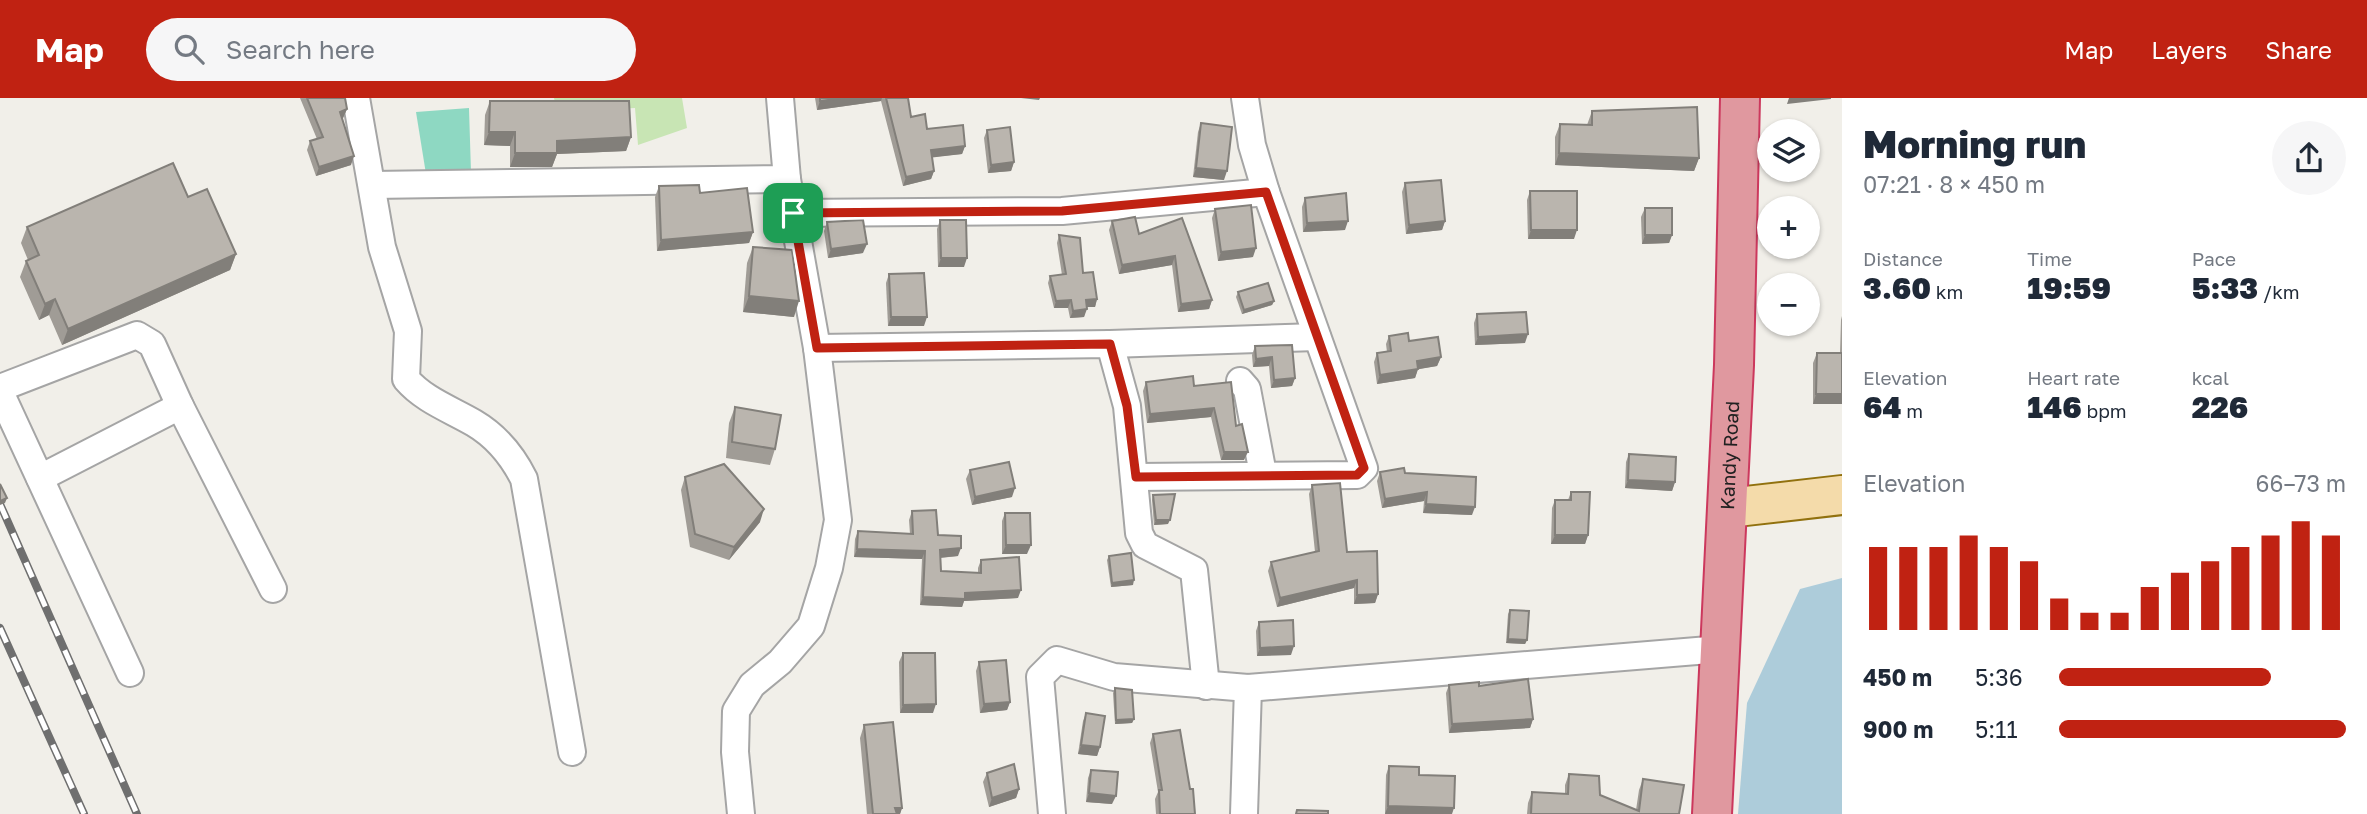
<!DOCTYPE html>
<meta charset="utf-8">
<style>
body{margin:0;font-family:"Golos Text",sans-serif;background:#f6f6f7;color:#1f2937;height:100vh;display:flex;flex-direction:column;font-size:26px;white-space:nowrap}
*{box-sizing:border-box;margin:0}
p{font-size:23px;color:#747a83}
.icon{flex:none;width:38px;height:38px;fill:none;stroke:currentColor;stroke-width:2;stroke-linecap:round;stroke-linejoin:round}
.map{position:relative;flex:1;overflow:hidden}
.side{display:flex;flex-direction:column;background:#fff;width:525px}
.side>*{flex:none}
.tools{position:absolute;left:1757px;top:21px;display:grid;gap:14px}
.tools a{display:grid;place-items:center;width:63px;height:63px;border-radius:50%;background:#fff;box-shadow:0 2px 5px #0004;font-size:35px}
.pin{position:absolute;display:grid;place-items:center;width:60px;height:60px;color:#fff;margin:-30px;border-radius:14px;box-shadow:0 4px 10px #0006}
.round{display:grid;place-items:center;flex:none;width:74px;height:74px;border-radius:37px;background:#f6f6f7}
.overview{display:flex;align-items:center;justify-content:space-between;height:119px;padding:0 21px}
h1{font-size:38px;font-weight:800;line-height:52px}
.stats{display:grid;grid-template-columns:repeat(3,1fr);gap:10px;height:119px;padding:7px 21px}
.stats div{display:grid;align-content:center}
.stats b{font-size:30px;font-weight:800}
.stats small{font-size:19px;font-weight:400}
.stats p{font-size:19px}
.chart{height:196px;padding:14px 21px}
.chart p{display:flex;justify-content:space-between}
.chart svg{width:100%;height:126px;margin-top:7px;stroke:#c02212;stroke-width:6}
ul{padding:0 21px;list-style:none;font-size:23px}
li{display:grid;grid-template-columns:112px 84px 1fr;align-items:center;height:52px}
li i{height:18px;border-radius:9px;background:#c02212}
header{display:flex;align-items:center;gap:42px;box-sizing:border-box;height:98px;padding:0 35px;background:#c02212;color:#fff}
header strong{font-size:33px}
nav{display:flex;gap:38px;margin-inline-start:auto;font-size:24px}
.search{width:490px;height:63px;background:#f6f6f7;display:flex;align-items:center;gap:18px;box-sizing:border-box;padding:0 24px;border-radius:38px;color:#747a83;font-size:26px}
main{display:flex;flex:1;min-height:0}
.map>svg:first-child{display:block}
.grass{fill:#c8e5b4}
.pitch{fill:#8ed8c2}
.water{fill:#adccda}
.lines{fill:none;stroke-linecap:round;stroke-linejoin:round}
.street-casing{stroke:#a5a5a5;stroke-width:30}
.primary-casing{stroke:#91710e;stroke-width:42}
.highway-casing{stroke:#cc385d;stroke-width:42}
.street{stroke:#fff;stroke-width:26}
.primary{stroke:#f4dbaa;stroke-width:38}
.highway{stroke:#e0989f;stroke-width:38}
.rail-casing{stroke:#6f6f6f;stroke-width:8}
.rail{stroke:#fff;stroke-width:5;stroke-dasharray:16;stroke-linecap:butt}
.wall{fill:#a09c96}
.shaded-wall{fill:#827f7a}
.building{fill:#bab5ae;stroke:#827f7a;stroke-width:2}
.route-casing{stroke:#fff;stroke-width:14}
.route{stroke:#c02212;stroke-width:9}
.labels{text-anchor:middle;stroke-width:5;stroke-linejoin:round;paint-order:stroke}
.street-label{font-size:19px;fill:#212121;stroke:#fff}
</style>
<header>
<strong>Map</strong>
<div class="search"><svg class="icon" aria-label="search" viewBox="0 0 24 24"><circle cx="10" cy="10" r="6"/><path d="M15 15l6 6"/></svg>Search here</div>
<nav><a>Map</a><a>Layers</a><a>Share</a></nav>
</header>
<main>
<div class="map">
<svg width="1842" height="716" viewBox="0 0 1842 716">
<rect width="100%" height="100%" fill="#f1efe9"/>
<path class="grass" d="M554 0H682L687 30 638 47 635 10 557 14Z"/>
<path class="pitch" d="M469 10 471 75 426 76 416 14Z"/>
<path class="water" d="M1842 480V716H1738L1747 605 1800 491Z"/>
<g class="lines">
<g class="street-casing">
<g id="street">
<path d="M356 0 382 149 408 233 406 281C424 302 450 311 474 325 496 338 513 359 524 381L572 654"/>
<path d="M372 87 787 81 780 0"/>
<path d="M793 115 1062 113 1266 94"/>
<path d="M1110 246 1317 239"/>
<path d="M817 250 1110 246 1127 308 1139 435 1145 447 1194 472 1206 588"/>
<path d="M1240 283 1247 291 1263 376"/>
<path d="M0 290 137 237 152 246 180 308 273 491"/>
<path d="M0 294 130 575"/>
<path d="M1136 379 1357 377 1364 370 1266 94 1252 47 1245 0"/>
<path d="M40 380 180 308"/>
<path d="M741 716 735 654 736 613 752 587 780 564 811 528 829 470 838 422 817 250 787 81"/>
<path d="M1052 716 1040 579 1057 562 1114 579 1248 590 1721 551"/>
<path d="M1244 716 1248 590"/>
</g>
</g>
<g class="primary-casing">
<path id="primary" d="M1728 410 1842 397"/>
</g>
<g class="highway-casing">
<g id="highway">
<path id="s1" d="M1712 716 1734 267 1740 0"/>
</g>
</g>
<use href="#street" class="street"/>
<use href="#primary" class="primary"/>
<use href="#highway" class="highway"/>
<g class="rail-casing">
<g id="rail">
<path d="M0 406 137 716"/>
<path d="M0 530 84 716"/>
</g>
</g>
<use href="#rail" class="rail"/>
</g>
<g class="wall">
<path d="M300 0H345L347 11 343 20H342L351 67 316 78 307 52 310 43 317 41Z"/>
<path d="M815 0H908L911 19 927 31 965 48 962 56 932 59 934 73 931 81 903 88 881 3 817 12Z"/>
<path d="M490 3 631 39 626 53 557 56 552 69H510V48L484 47 485 17Z"/>
<path d="M1592 13 1699 60 1694 73 1555 67V39L1560 26 1587 27Z"/>
<path d="M1201 25 1224 82 1193 79 1198 34Z"/>
<path d="M987 32 1014 64 1011 73 988 75 984 40Z"/>
<path d="M1405 85 1445 123 1442 132 1406 136 1402 94Z"/>
<path d="M659 88 700 95 753 134 749 145 657 153 655 99Z"/>
<path d="M1530 93 1574 141H1528L1527 102Z"/>
<path d="M188 99 236 156 230 172 62 247 49 217 39 222 20 179 26 163 28 162 21 145 27 129Z"/>
<path d="M1305 100 1345 132 1303 134 1302 109Z"/>
<path d="M1645 110 1672 137 1669 145 1642 146 1641 119Z"/>
<path d="M1215 111 1253 159 1218 163 1212 120Z"/>
<path d="M1182 120 1212 202 1209 211 1178 214 1172 167 1119 176 1109 132 1112 123 1139 136Z"/>
<path d="M940 122 964 169H938L937 131Z"/>
<path d="M827 124 863 155 828 160 824 133Z"/>
<path d="M1059 137 1083 175 1097 201 1095 209H1086L1084 219 1070 220 1068 210H1054L1048 185 1050 178 1062 177 1057 145Z"/>
<path d="M753 149 794 219 743 214 747 165Z"/>
<path d="M889 176 924 228H888L886 185Z"/>
<path d="M1238 194 1274 203 1272 207 1242 216 1236 199Z"/>
<path d="M1477 216 1525 245 1475 247 1474 225Z"/>
<path d="M1842 218V306H1813V265L1817 255H1840L1841 222Z"/>
<path d="M1389 238 1409 243 1441 259 1437 268 1418 271 1415 280 1377 286 1374 264 1377 255 1387 254 1386 246Z"/>
<path d="M1292 247 1295 280 1292 288 1271 290 1269 268 1253 269 1252 257 1255 248Z"/>
<path d="M1146 284 1194 288 1236 328 1244 362H1221L1211 319 1147 325 1143 293Z"/>
<path d="M735 309 775 351 770 367 726 360 729 325Z"/>
<path d="M1629 356 1675 384 1672 393 1625 390 1626 364Z"/>
<path d="M970 372 1012 399 972 407 966 381Z"/>
<path d="M1380 374 1405 375 1472 417 1423 415 1424 403 1382 410 1377 383Z"/>
<path d="M685 379 760 424 729 462 690 449 681 392Z"/>
<path d="M1312 387 1347 454 1378 496 1375 505 1354 506V490L1277 509 1268 473 1271 464 1315 454 1309 396Z"/>
<path d="M1571 394 1588 437 1585 446H1551L1552 410 1555 402H1568Z"/>
<path d="M1153 397 1168 426 1154 427 1152 402Z"/>
<path d="M912 413 938 437 958 458 940 460 941 473 978 475V470L981 462 1018 500 964 503 962 509 920 507 922 461 854 459 855 441 858 433 910 436 909 422Z"/>
<path d="M1005 415 1027 456H1002V423Z"/>
<path d="M1109 458 1133 487 1111 489 1107 462Z"/>
<path d="M1510 512 1527 542 1525 546 1506 545 1508 516Z"/>
<path d="M1259 524 1291 557 1257 558 1256 533Z"/>
<path d="M903 555 933 615H900L899 564Z"/>
<path d="M979 564 1010 604 1007 612 980 615 976 573Z"/>
<path d="M1449 587 1479 588 1533 621 1530 630 1449 635 1446 595Z"/>
<path d="M1115 590 1134 621 1132 625 1115 626 1113 595Z"/>
<path d="M1086 615 1100 649 1097 658 1078 656 1083 623Z"/>
<path d="M864 627 902 710 900 716H867L860 640Z"/>
<path d="M1153 636 1190 691 1195 716H1156L1155 701 1158 694 1150 645Z"/>
<path d="M1389 668 1419 677 1452 716H1385L1386 677Z"/>
<path d="M1091 672 1112 706 1086 704 1088 680Z"/>
<path d="M987 675 1019 691 1016 700 989 709 983 684Z"/>
<path d="M1569 676 1600 697 1636 712 1639 692 1643 681 1679 716H1527L1528 705 1532 694 1565 696V687Z"/>
</g>
<g class="shaded-wall">
<path d="M844 0H882L881 3 817 12 820 3Z"/>
<path d="M1021 0H1040L1039 2Z"/>
<path d="M1789 0H1831V1L1787 6Z"/>
<path d="M347 11 343 20 337 22 340 14Z"/>
<path d="M489 34H515L510 48 484 47Z"/>
<path d="M631 39 626 53 557 56 552 69H510L515 55 557 43Z"/>
<path d="M965 48 962 56 928 60 931 52Z"/>
<path d="M1559 55 1699 60 1694 73 1555 67Z"/>
<path d="M354 58 351 67 316 78 319 69Z"/>
<path d="M1014 64 1011 73 988 75 991 67Z"/>
<path d="M1196 70 1227 73 1224 82 1193 79Z"/>
<path d="M934 73 931 81 903 88 906 79Z"/>
<path d="M1348 123 1345 132 1303 134 1307 125Z"/>
<path d="M1445 123 1442 132 1406 136 1409 127Z"/>
<path d="M1531 132H1577L1574 141H1528Z"/>
<path d="M753 134 749 145 657 153 661 142Z"/>
<path d="M1645 137H1672L1669 145 1642 146Z"/>
<path d="M867 146 863 155 828 160 831 151Z"/>
<path d="M1256 150 1253 159 1218 163 1221 154Z"/>
<path d="M236 156 230 172 62 247 68 231Z"/>
<path d="M1175 158 1172 167 1119 176 1122 167Z"/>
<path d="M941 160H967L964 169H938Z"/>
<path d="M749 198 799 203 794 219 743 214Z"/>
<path d="M55 201 49 217 39 222 45 206Z"/>
<path d="M1097 201 1095 209H1083L1086 202Z"/>
<path d="M1071 202 1068 210H1054L1056 203Z"/>
<path d="M1212 202 1209 211 1178 214 1181 206Z"/>
<path d="M1274 203 1272 207 1242 216 1244 212Z"/>
<path d="M1087 211 1084 219 1070 220 1073 213Z"/>
<path d="M891 219H927L924 228H888Z"/>
<path d="M1528 236 1525 245 1475 247 1478 239Z"/>
<path d="M1272 259 1269 268 1253 269 1256 261Z"/>
<path d="M1441 259 1437 268 1414 272 1417 263Z"/>
<path d="M1418 271 1415 280 1377 286 1380 277Z"/>
<path d="M1295 280 1292 288 1271 290 1274 282Z"/>
<path d="M1816 296H1842V306H1813Z"/>
<path d="M1214 310 1211 319 1147 325 1150 316Z"/>
<path d="M1224 354H1248L1244 362H1221Z"/>
<path d="M1628 382 1675 384 1672 393 1625 390Z"/>
<path d="M1015 390 1012 399 972 407 975 399Z"/>
<path d="M1427 394 1424 403 1382 410 1385 401Z"/>
<path d="M7 400 5 405 0 407V403Z"/>
<path d="M1426 406 1475 409 1472 417 1423 415Z"/>
<path d="M764 411 760 424 729 462 734 449Z"/>
<path d="M1156 422H1170L1168 426 1154 427Z"/>
<path d="M1555 437H1588L1585 446H1551Z"/>
<path d="M1006 447H1031L1027 456H1002Z"/>
<path d="M961 450 958 458 937 460 940 452Z"/>
<path d="M857 451 925 453 922 461 854 459Z"/>
<path d="M1134 482 1133 487 1111 489 1112 485Z"/>
<path d="M1357 482 1354 490 1277 509 1280 500Z"/>
<path d="M1021 492 1018 500 964 503 962 509 920 507 923 499 965 495Z"/>
<path d="M1378 496 1375 505 1354 506 1357 497Z"/>
<path d="M1508 541 1527 542 1525 546 1506 545Z"/>
<path d="M1294 548 1291 557 1257 558 1260 550Z"/>
<path d="M1010 604 1007 612 980 615 984 606Z"/>
<path d="M936 606 933 615H900L903 607Z"/>
<path d="M1134 621 1132 625 1115 626 1116 622Z"/>
<path d="M1533 621 1530 630 1449 635 1452 626Z"/>
<path d="M1081 647 1100 649 1097 658 1078 656Z"/>
<path d="M1019 691 1016 700 989 709 992 700Z"/>
<path d="M1089 695 1116 698 1112 706 1086 704Z"/>
<path d="M1388 708 1454 710 1452 716H1385Z"/>
<path d="M895 710H902L900 716H893Z"/>
</g>
<g class="building">
<path d="M307 0H345L347 11 340 14 354 58 319 69 310 43 323 39Z"/>
<path d="M820 0H844L820 3Z"/>
<path d="M886 0H908L911 19 925 16 927 31 963 27 965 48 931 52 934 73 906 79Z"/>
<path d="M490 3H629L631 39 557 43V55H515V34H489Z"/>
<path d="M1697 9 1699 60 1559 55 1560 26 1592 27V13Z"/>
<path d="M1201 25 1232 29 1227 73 1196 70Z"/>
<path d="M1010 29 1014 64 991 67 987 32Z"/>
<path d="M173 65 188 99 207 91 236 156 68 231 55 201 45 206 26 163 39 157 27 129Z"/>
<path d="M1441 82 1445 123 1409 127 1405 85Z"/>
<path d="M699 87 700 95 747 90 753 134 661 142 659 88Z"/>
<path d="M1530 93H1577V132H1531Z"/>
<path d="M1346 95 1348 123 1307 125 1305 100Z"/>
<path d="M1251 107 1256 150 1221 154 1215 111Z"/>
<rect x="1645" y="110" width="27" height="27"/>
<path d="M1135 119 1139 136 1182 120 1212 202 1181 206 1175 158 1122 167 1112 123Z"/>
<path d="M863 122 867 146 831 151 827 124Z"/>
<path d="M940 122H966L967 160H941Z"/>
<path d="M1059 137 1080 140 1083 175 1093 174 1097 201 1086 202 1087 211 1073 213 1071 202 1056 203 1050 178 1066 176Z"/>
<path d="M753 149 792 152 799 203 749 198Z"/>
<path d="M924 175 927 219H891L889 176Z"/>
<path d="M1268 185 1274 203 1244 212 1238 194Z"/>
<path d="M1526 214 1528 236 1478 239 1477 216Z"/>
<path d="M1408 235 1409 243 1438 239 1441 259 1417 263 1418 271 1380 277 1377 255 1391 253 1389 238Z"/>
<path d="M1292 247 1295 280 1274 282 1272 259 1256 261 1255 248Z"/>
<path d="M1817 255H1842V296H1816Z"/>
<path d="M1193 278 1194 288 1231 284 1236 328 1242 326 1248 354H1224L1214 310 1150 316 1146 284Z"/>
<path d="M735 309 781 317 775 351 732 344Z"/>
<path d="M1629 356 1676 359 1675 384 1628 382Z"/>
<path d="M1009 364 1015 390 975 399 970 372Z"/>
<path d="M724 366 764 411 734 449 695 436 685 379Z"/>
<path d="M1404 370 1405 375 1476 379 1475 409 1426 406 1427 394 1385 401 1380 374Z"/>
<path d="M1340 385 1347 454 1377 453 1378 496 1357 497V482L1280 500 1271 464 1319 453 1312 387Z"/>
<path d="M0 386 7 400 0 403Z"/>
<path d="M1571 394H1590L1588 437H1555V402H1571Z"/>
<path d="M1175 396 1170 422H1156L1153 397Z"/>
<path d="M936 412 938 437 961 438V450L940 452 941 473 981 475V462L1019 459 1021 492 965 495V501L923 499 925 453 857 451 858 433 913 436 912 413Z"/>
<path d="M1005 415H1030L1031 447H1006Z"/>
<path d="M1131 455 1134 482 1112 485 1109 458Z"/>
<path d="M1510 512 1529 513 1527 542 1508 541Z"/>
<path d="M1293 522 1294 548 1260 550 1259 524Z"/>
<path d="M903 555H935L936 606 903 607Z"/>
<path d="M1006 562 1010 604 984 606 979 564Z"/>
<path d="M1528 581 1533 621 1452 626 1449 587 1479 584V588Z"/>
<path d="M1115 590 1132 592 1134 621 1116 622Z"/>
<path d="M1086 615 1105 618 1100 649 1081 647Z"/>
<path d="M893 624 902 710H895L897 716H873L864 627Z"/>
<path d="M1180 632 1190 691H1193L1195 716H1160L1159 692H1162L1153 636Z"/>
<path d="M1014 666 1019 691 992 700 987 675Z"/>
<path d="M1389 668 1419 669V677L1455 678 1454 710 1388 708Z"/>
<path d="M1091 672 1118 674 1116 698 1089 695Z"/>
<path d="M1569 676 1599 678 1600 697 1639 713 1643 681 1684 687 1679 716H1531L1532 694 1568 696Z"/>
<path d="M1297 712 1328 713V716H1296Z"/>
</g>
<g class="lines">
<g class="route-casing">
<path id="route" d="M1266 94 1364 370 1357 377 1136 379 1127 308 1110 246 817 250 793 115 1062 113Z"/>
</g>
<use href="#route" class="route"/>
</g>
<g class="labels">
<g class="street-label">
<text dy="7" stroke="none"><textPath href="#s1" startOffset="359">Kandy Road</textPath></text>
</g>
</g>
</svg>
<div class="tools">
<a><svg class="icon" aria-label="layers" viewBox="0 0 24 24"><path d="M12 4l9 5-9 5-9-5zM3 14l9 5 9-5"/></svg></a>
<a>+</a>
<a>−</a>
</div>
<div class="pin" style="left:793px;top:115px;background:#1e9e55"><svg class="icon" aria-label="arrive" viewBox="0 0 24 24"><path d="M6 21V4h12l-3 4 3 4H6"/></svg></div>
</div>
<section class="side">
<div class="overview"><div><h1>Morning run</h1><p>07:21 · 8 × 450 m</p></div><a class="round"><svg class="icon" aria-label="share" viewBox="0 0 24 24"><path d="M12 15V3M7 8l5-5 5 5M5 13v7h14v-7"/></svg></a></div>
<div class="stats">
<div><p>Distance</p><b>3.60<small> km</small></b></div>
<div><p>Time</p><b>19:59</b></div>
<div><p>Pace</p><b>5:33<small> /km</small></b></div>
</div>
<div class="stats">
<div><p>Elevation</p><b>64<small> m</small></b></div>
<div><p>Heart rate</p><b>146<small> bpm</small></b></div>
<div><p>kcal</p><b>226</b></div>
</div>
<div class="chart"><p><span>Elevation</span>66–73 m</p>
<svg viewBox="0 0 160 44" preserveAspectRatio="none"><path d="M5 44V15M15 44V15M25 44V15M35 44V11M45 44V15M55 44V20M65 44V33M75 44V38M85 44V38M95 44V29M105 44V24M115 44V20M125 44V15M135 44V11M145 44V6M155 44V11"/></svg>
</div>
<ul>
<li><b>450 m</b>5:36<i style="width:74%"></i></li>
<li><b>900 m</b>5:11<i style="width:100%"></i></li>
</ul>
</section>
</main>
